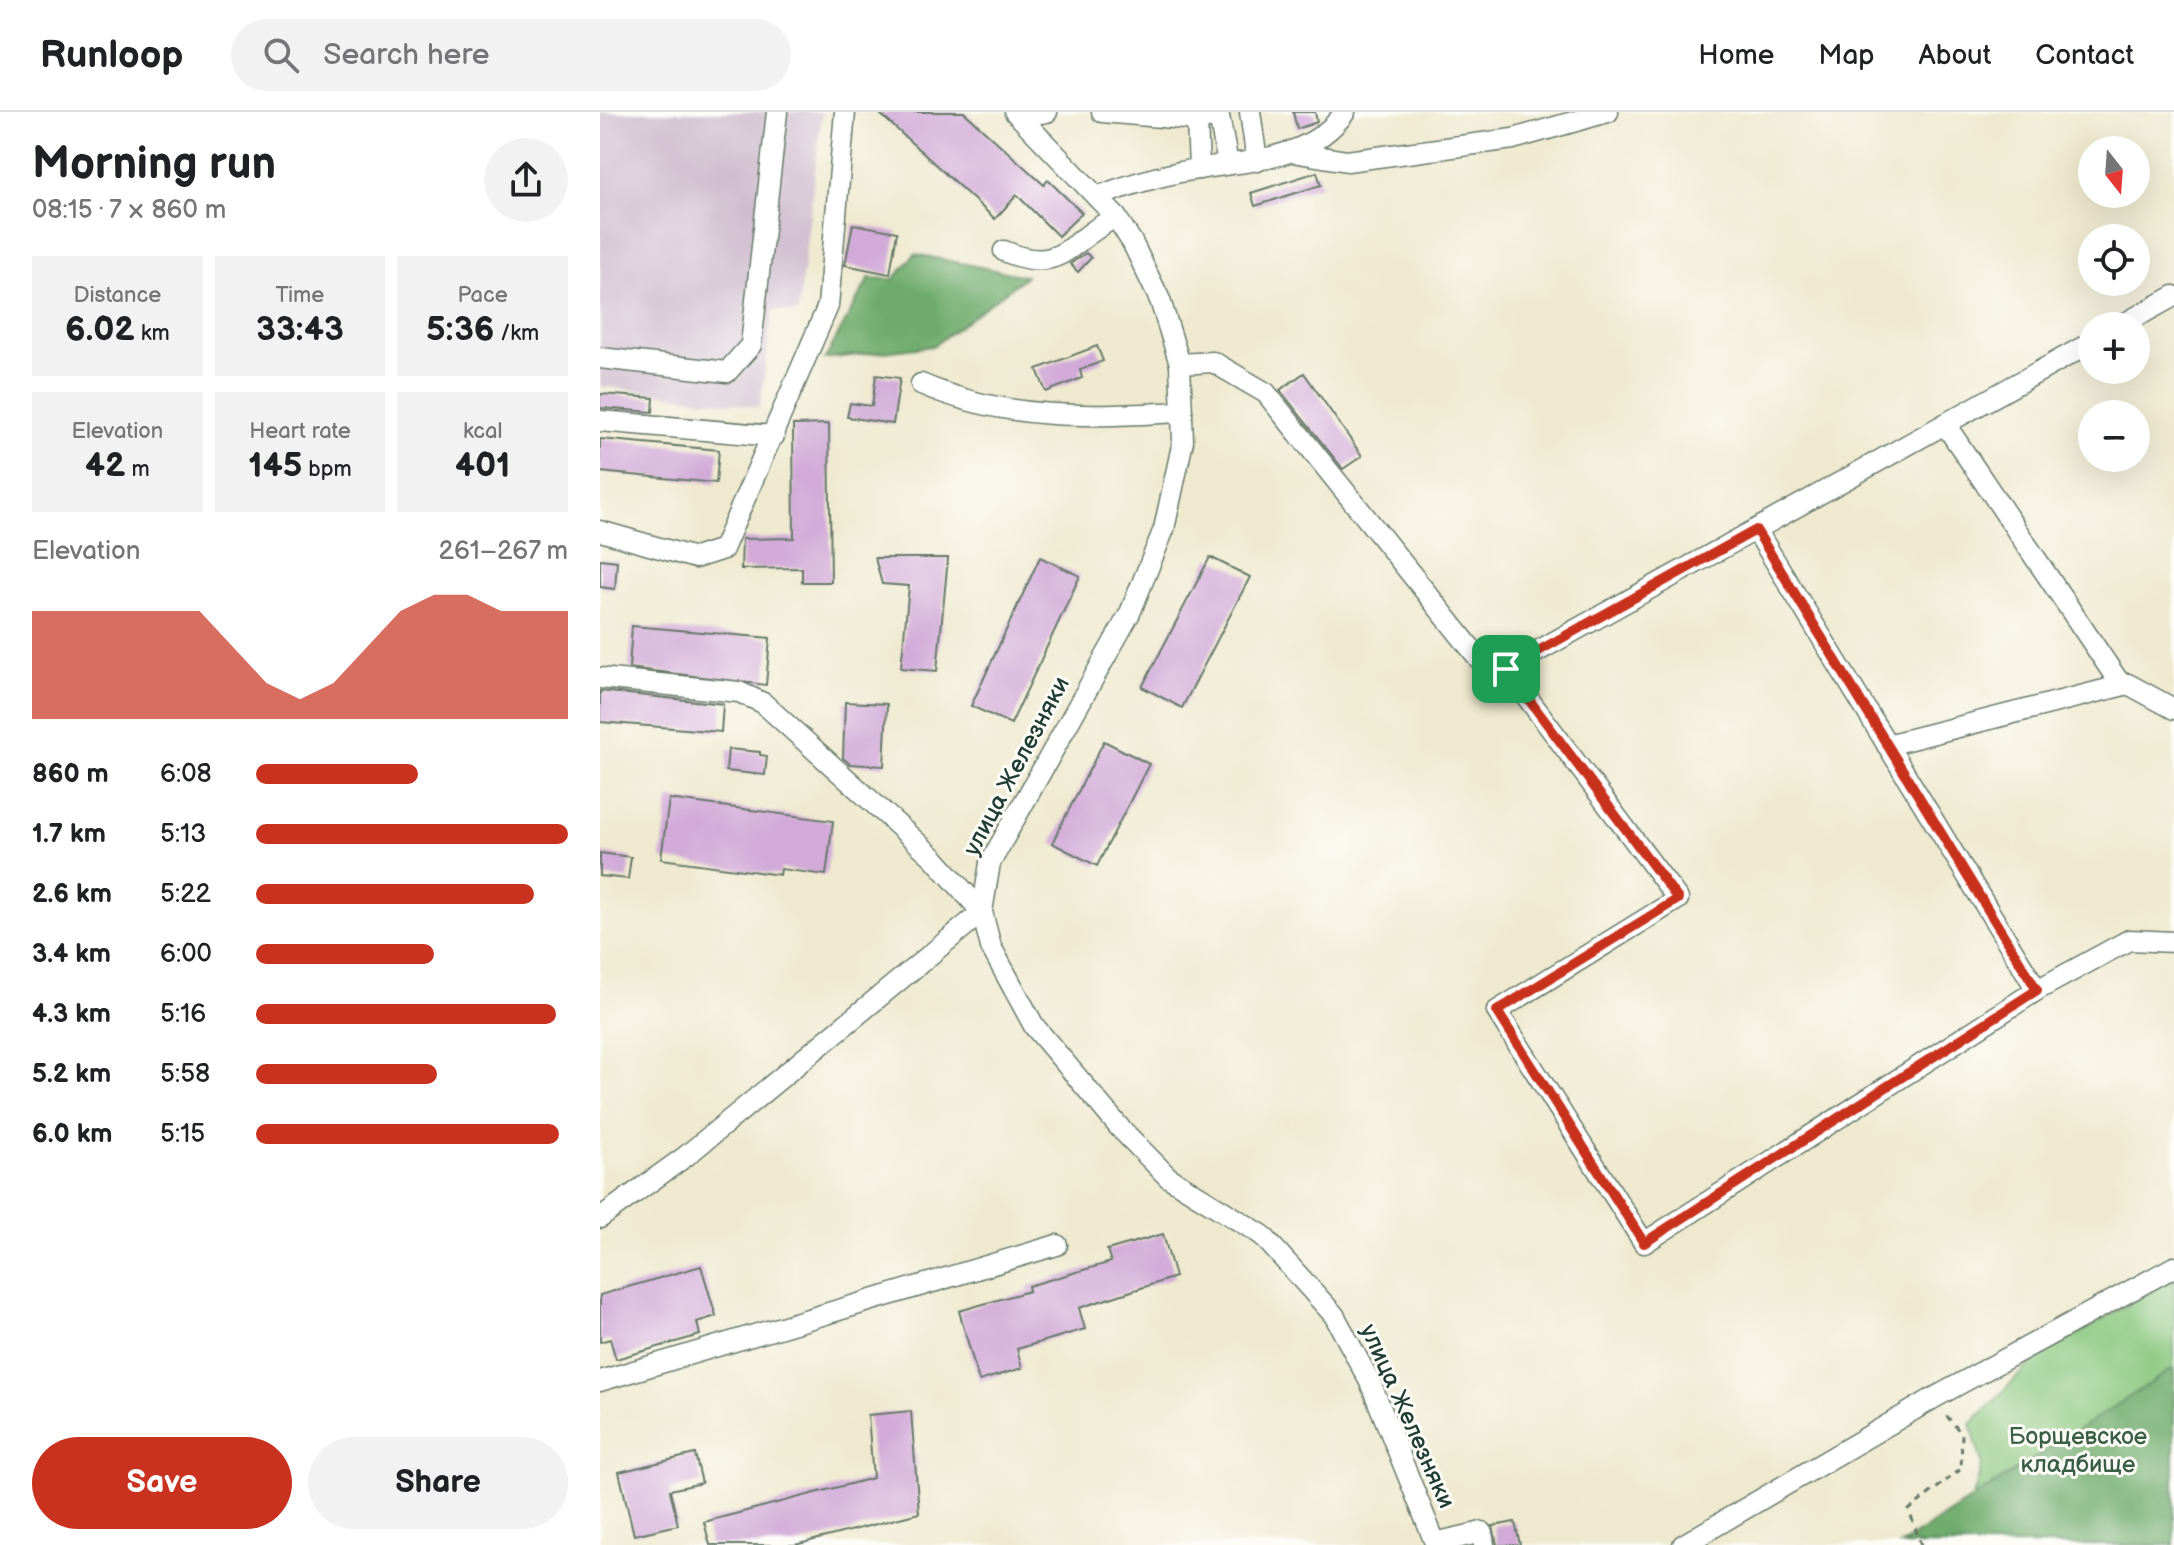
<!DOCTYPE html>
<meta charset="utf-8">
<style>
body{margin:0;font-family:"Balsamiq Sans",sans-serif;background:#f2f2f2;color:#202124;height:100vh;display:flex;flex-direction:column;font-size:30px;white-space:nowrap}
*{box-sizing:border-box;margin:0}
p{font-size:26px;color:#757577}
.icon{flex:none;width:44px;height:44px;fill:none;stroke:currentColor;stroke-width:2;stroke-linecap:round;stroke-linejoin:round}
.map{position:relative;flex:1;overflow:hidden}
.drawer{display:flex;flex-direction:column;background:#fff;width:600px}
.drawer>*{flex:none}
.needle{width:52px;rotate:163deg}
.fabs{position:absolute;left:1478px;top:24px;display:grid;gap:16px}
.fabs a{display:grid;place-items:center;width:72px;height:72px;border-radius:50%;background:#fff;box-shadow:0 8px 32px #0002;font-size:40px}
.pin{position:absolute;display:grid;place-items:center;width:68px;height:68px;color:#fff;margin:-34px;border-radius:16px;box-shadow:0 4px 12px #0006}
.round{display:grid;place-items:center;flex:none;width:84px;height:84px;border-radius:42px;background:#f2f2f2}
.summary{display:flex;align-items:center;justify-content:space-between;height:136px;padding:0 32px}
h1{font-size:44px;font-weight:600;line-height:60px}
.stats{display:grid;grid-template-columns:repeat(3,1fr);gap:12px;height:136px;padding:8px 32px}
.stats div{display:grid;align-content:center;border-radius:0px;background:#f2f2f2;text-align:center}
.stats b{font-size:34px;font-weight:600}
.stats small{font-size:22px;font-weight:400}
.stats p{font-size:22px}
.chart{height:224px;padding:16px 32px}
.chart p{display:flex;justify-content:space-between}
.chart svg{width:100%;height:144px;margin-top:8px;fill:#c8321e;opacity:.7}
.action{display:flex;gap:16px;margin-top:auto;padding:16px 32px}
.action a{flex:1;height:92px;border-radius:48px;background:#c8321e;color:#fff;font-size:32px;font-weight:600;line-height:92px;text-align:center}
.action a+a{background:#f2f2f2;color:#202124}
ul{padding:0 32px;list-style:none;font-size:26px}
li{display:grid;grid-template-columns:128px 96px 1fr;align-items:center;height:60px}
li i{height:20px;border-radius:10px;background:#c8321e}
header{display:flex;align-items:center;gap:48px;box-sizing:border-box;height:112px;padding:0 40px;background:#fff;border-bottom:2px solid #e0e0e0}
header strong{font-size:38px}
nav{display:flex;gap:44px;margin-inline-start:auto;font-size:28px}
.search{width:560px;height:72px;background:#f2f2f2;display:flex;align-items:center;gap:20px;box-sizing:border-box;padding:0 28px;border-radius:44px;color:#757577;font-size:30px}
main{display:flex;flex:1;min-height:0}
.map>svg:first-child{display:block}
.industrial{fill:#cfbdcf}
.green{fill:#88c67d;stroke:#548258;stroke-width:2}
.forest{fill:#6eab6c;stroke:#467450;stroke-width:2}
.building{fill:#d1aad8}
.lines{fill:none;stroke-linecap:round;stroke-linejoin:round}
.minor-casing{stroke:#68796a;stroke-width:23}
.path{stroke:#68796a;stroke-width:3;stroke-dasharray:6 6;stroke-linecap:butt}
.minor{stroke:#fff;stroke-width:20}
.route-casing{stroke:#fff;stroke-width:16}
.route{stroke:#c8321e;stroke-width:10}
.labels{text-anchor:middle;stroke-width:6;stroke-linejoin:round;paint-order:stroke}
.street-label{font-size:24px;fill:#1f3d34;stroke:#fdfcf7}
.park-label{font-size:24px;fill:#395f46;stroke:#fdfcf7}
</style>
<header>
<strong>Runloop</strong>
<div class="search"><svg class="icon" aria-label="search" viewBox="0 0 24 24"><circle cx="10" cy="10" r="6"/><path d="M15 15l6 6"/></svg>Search here</div>
<nav><a>Home</a><a>Map</a><a>About</a><a>Contact</a></nav>
</header>
<main>
<section class="drawer">
<div class="summary"><div><h1>Morning run</h1><p>08:15 · 7 × 860 m</p></div><a class="round"><svg class="icon" aria-label="share" viewBox="0 0 24 24"><path d="M12 15V3M7 8l5-5 5 5M5 13v7h14v-7"/></svg></a></div>
<div class="stats">
<div><p>Distance</p><b>6.02<small> km</small></b></div>
<div><p>Time</p><b>33:43</b></div>
<div><p>Pace</p><b>5:36<small> /km</small></b></div>
</div>
<div class="stats">
<div><p>Elevation</p><b>42<small> m</small></b></div>
<div><p>Heart rate</p><b>145<small> bpm</small></b></div>
<div><p>kcal</p><b>401</b></div>
</div>
<div class="chart"><p><span>Elevation</span>261–267 m</p>
<svg viewBox="0 0 160 44" preserveAspectRatio="none"><path d="M0 44V11L10 11L20 11L30 11L40 11L50 11L60 22L70 33L80 38L90 33L100 22L110 11L120 6L130 6L140 11L150 11L160 11V44z"/></svg>
</div>
<ul>
<li><b>860 m</b>6:08<i style="width:52%"></i></li>
<li><b>1.7 km</b>5:13<i style="width:100%"></i></li>
<li><b>2.6 km</b>5:22<i style="width:89%"></i></li>
<li><b>3.4 km</b>6:00<i style="width:57%"></i></li>
<li><b>4.3 km</b>5:16<i style="width:96%"></i></li>
<li><b>5.2 km</b>5:58<i style="width:58%"></i></li>
<li><b>6.0 km</b>5:15<i style="width:97%"></i></li>
</ul>
<div class="action"><a>Save</a><a>Share</a></div>
</section>
<div class="map">
<svg width="1574" height="1433" viewBox="0 0 1574 1433">
<rect width="100%" height="100%" fill="#fdfcf7"/>
<filter id="ink" filterUnits="userSpaceOnUse"><feTurbulence type="fractalNoise" baseFrequency=".0125" numOctaves="2"/><feDisplacementMap in="SourceGraphic" scale="16" xChannelSelector="R" yChannelSelector="G"/><feConvolveMatrix kernelMatrix="1 2 1 2 8 2 1 2 1" color-interpolation-filters="sRGB"/></filter>
<filter id="wash" filterUnits="userSpaceOnUse"><feTurbulence type="fractalNoise" baseFrequency=".006" numOctaves="4" result="noise"/><feDisplacementMap in="SourceGraphic" scale="32" xChannelSelector="R" yChannelSelector="G"/><feGaussianBlur stdDeviation="1.8" result="paint"/><feColorMatrix in="noise" values="0 0 0 0 0 0 0 0 0 0 0 0 0 0 0 0 0 1.4 0 .05"/><feComposite in="paint" operator="in"/></filter>
<g filter="url(#wash)">
<rect width="100%" height="100%" fill="#efe9cf"/>
<path class="industrial" d="M0 0H222L198 201 173 198 160 295 0 274Z"/>
<path class="green" d="M1574 1165V1433L1364 1418 1382 1352 1371 1312 1433 1249Z"/>
<g class="forest">
<path d="M315 142 426 164 333 234 225 247 269 166 294 167Z"/>
<path d="M1574 1256V1433H1300Z"/>
</g>
<g id="blocks">
<g class="building">
<path d="M278 0H364L444 73 448 68 482 101 458 124 417 83 395 107Z"/>
<path d="M693 0H715L717 10 697 17Z"/>
<path d="M717 60 721 73 655 94 651 81Z"/>
<path d="M253 112 297 120 290 162 245 153Z"/>
<path d="M486 141 491 146 478 160 470 152Z"/>
<path d="M497 234 503 249 480 258 482 266 446 280 437 257Z"/>
<path d="M704 261 762 344 743 357 680 278Z"/>
<path d="M276 263 300 266 293 312 247 305 250 291 272 294Z"/>
<path d="M0 282 54 286 53 300 0 296Z"/>
<path d="M229 312 231 470H202V456L141 457 142 427 194 426 193 313Z"/>
<path d="M0 327 119 338 116 371 0 360Z"/>
<path d="M440 445 480 464 411 612 371 594Z"/>
<path d="M610 445 650 465 582 596 542 575Z"/>
<path d="M275 446H348L337 559 301 556 309 474 282 472Z"/>
<path d="M0 447 17 449 15 477 0 475Z"/>
<path d="M32 514 170 526 166 573 29 556Z"/>
<path d="M0 579 123 592 121 620 0 610Z"/>
<path d="M245 590 287 592 284 654 250 652 243 646Z"/>
<path d="M504 629 549 652 497 754 452 731Z"/>
<path d="M128 637 160 640V643L167 644 165 663 126 659Z"/>
<path d="M69 687 233 709 226 763 181 757 180 763 61 747Z"/>
<path d="M0 741 31 745 28 767 0 764Z"/>
<path d="M563 1122 575 1165 479 1196 485 1217 417 1237 422 1256 379 1269 359 1199 429 1179 428 1174 511 1150 507 1138Z"/>
<path d="M101 1154 116 1204 97 1210 100 1223 16 1247 10 1227 0 1230V1183Z"/>
<path d="M311 1299 319 1401 195 1433H110L104 1410 273 1366 268 1303Z"/>
<path d="M95 1342 102 1371 70 1378 78 1413 34 1423 19 1360Z"/>
<path d="M915 1410 920 1433H897L893 1414Z"/>
</g>
</g>
</g>
<g filter="url(#ink)">
<use href="#blocks" fill-opacity="0" stroke="#68796a" stroke-width="2"/>
<g class="lines">
<g class="minor-casing">
<g id="minor">
<path d="M415 0 516 105 532 130 560 188 580 252 583 329 564 417 530 501 390 751 382 800 391 835 434 914 520 1016 568 1065 662 1123 734 1203 770 1270 836 1433"/>
<path d="M502 0 597 8 619 4 628 52"/>
<path d="M650 0 657 49"/>
<path d="M420 5 447 0"/>
<path d="M597 8 599 57"/>
<path d="M692 40 747 49 913 27 1008 0"/>
<path d="M497 85C524 74 552 66 580 60 638 48 707 53 745 0"/>
<path d="M404 139C462 164 468 129 516 105"/>
<path d="M1520 214 1574 184"/>
<path d="M0 246 127 260 151 233 177 0"/>
<path d="M580 252 613 250 666 281 893 564 1492 230"/>
<path d="M321 272C407 309 491 305 582 300"/>
<path d="M0 309 174 324"/>
<path d="M1345 312 1521 573"/>
<path d="M0 419 95 446 123 437 228 194 245 0"/>
<path d="M906 557 1078 787 897 899 1044 1131 1437 878 1156 418"/>
<path d="M0 566 139 580 163 591 334 746 382 800 86 1044 0 1106"/>
<path d="M1287 633 1528 572 1574 597"/>
<path d="M1437 878 1529 828 1574 830"/>
<path d="M0 1269 457 1133"/>
<path d="M835 1431 882 1420 884 1433"/>
<path d="M1083 1433 1332 1287 1574 1155"/>
</g>
</g>
<path class="path" d="M1321 1433 1309 1398 1361 1357 1362 1322 1345 1302"/>
<use href="#minor" class="minor"/>
</g>
</g>
<g class="lines" filter="url(#ink)">
<g class="route-casing">
<path id="route" d="M1156 418 1437 878 1044 1131 897 899 1078 787 906 557Z"/>
</g>
<use href="#route" class="route"/>
</g>
<g class="labels">
<g class="street-label">
<text transform="translate(416 654) rotate(-62)" y="8">улица Железняки</text>
<text transform="translate(808 1304) rotate(66)" y="8">улица Железняки</text>
</g>
<g class="park-label">
<text x="1478" y="1332">Борщевское<tspan x="1478" dy="28">кладбище</tspan></text>
</g>
</g>
</svg>
<div class="fabs">
<a><svg class="needle" viewBox="-14 -14 28 28"><path d="M0-13l5 13h-10z" fill="#e53935"/><path d="M0 13l5-13h-10z" fill="#757577"/></svg></a>
<a><svg class="icon" aria-label="locate" viewBox="0 0 24 24"><circle cx="12" cy="12" r="6"/><path d="M12 2v4M12 18v4M2 12h4M18 12h4"/></svg></a>
<a>+</a>
<a>−</a>
</div>
<div class="pin" style="left:906px;top:557px;background:#1e9e55"><svg class="icon" aria-label="arrive" viewBox="0 0 24 24"><path d="M6 21V4h12l-3 4 3 4H6"/></svg></div>
</div>
</main>
